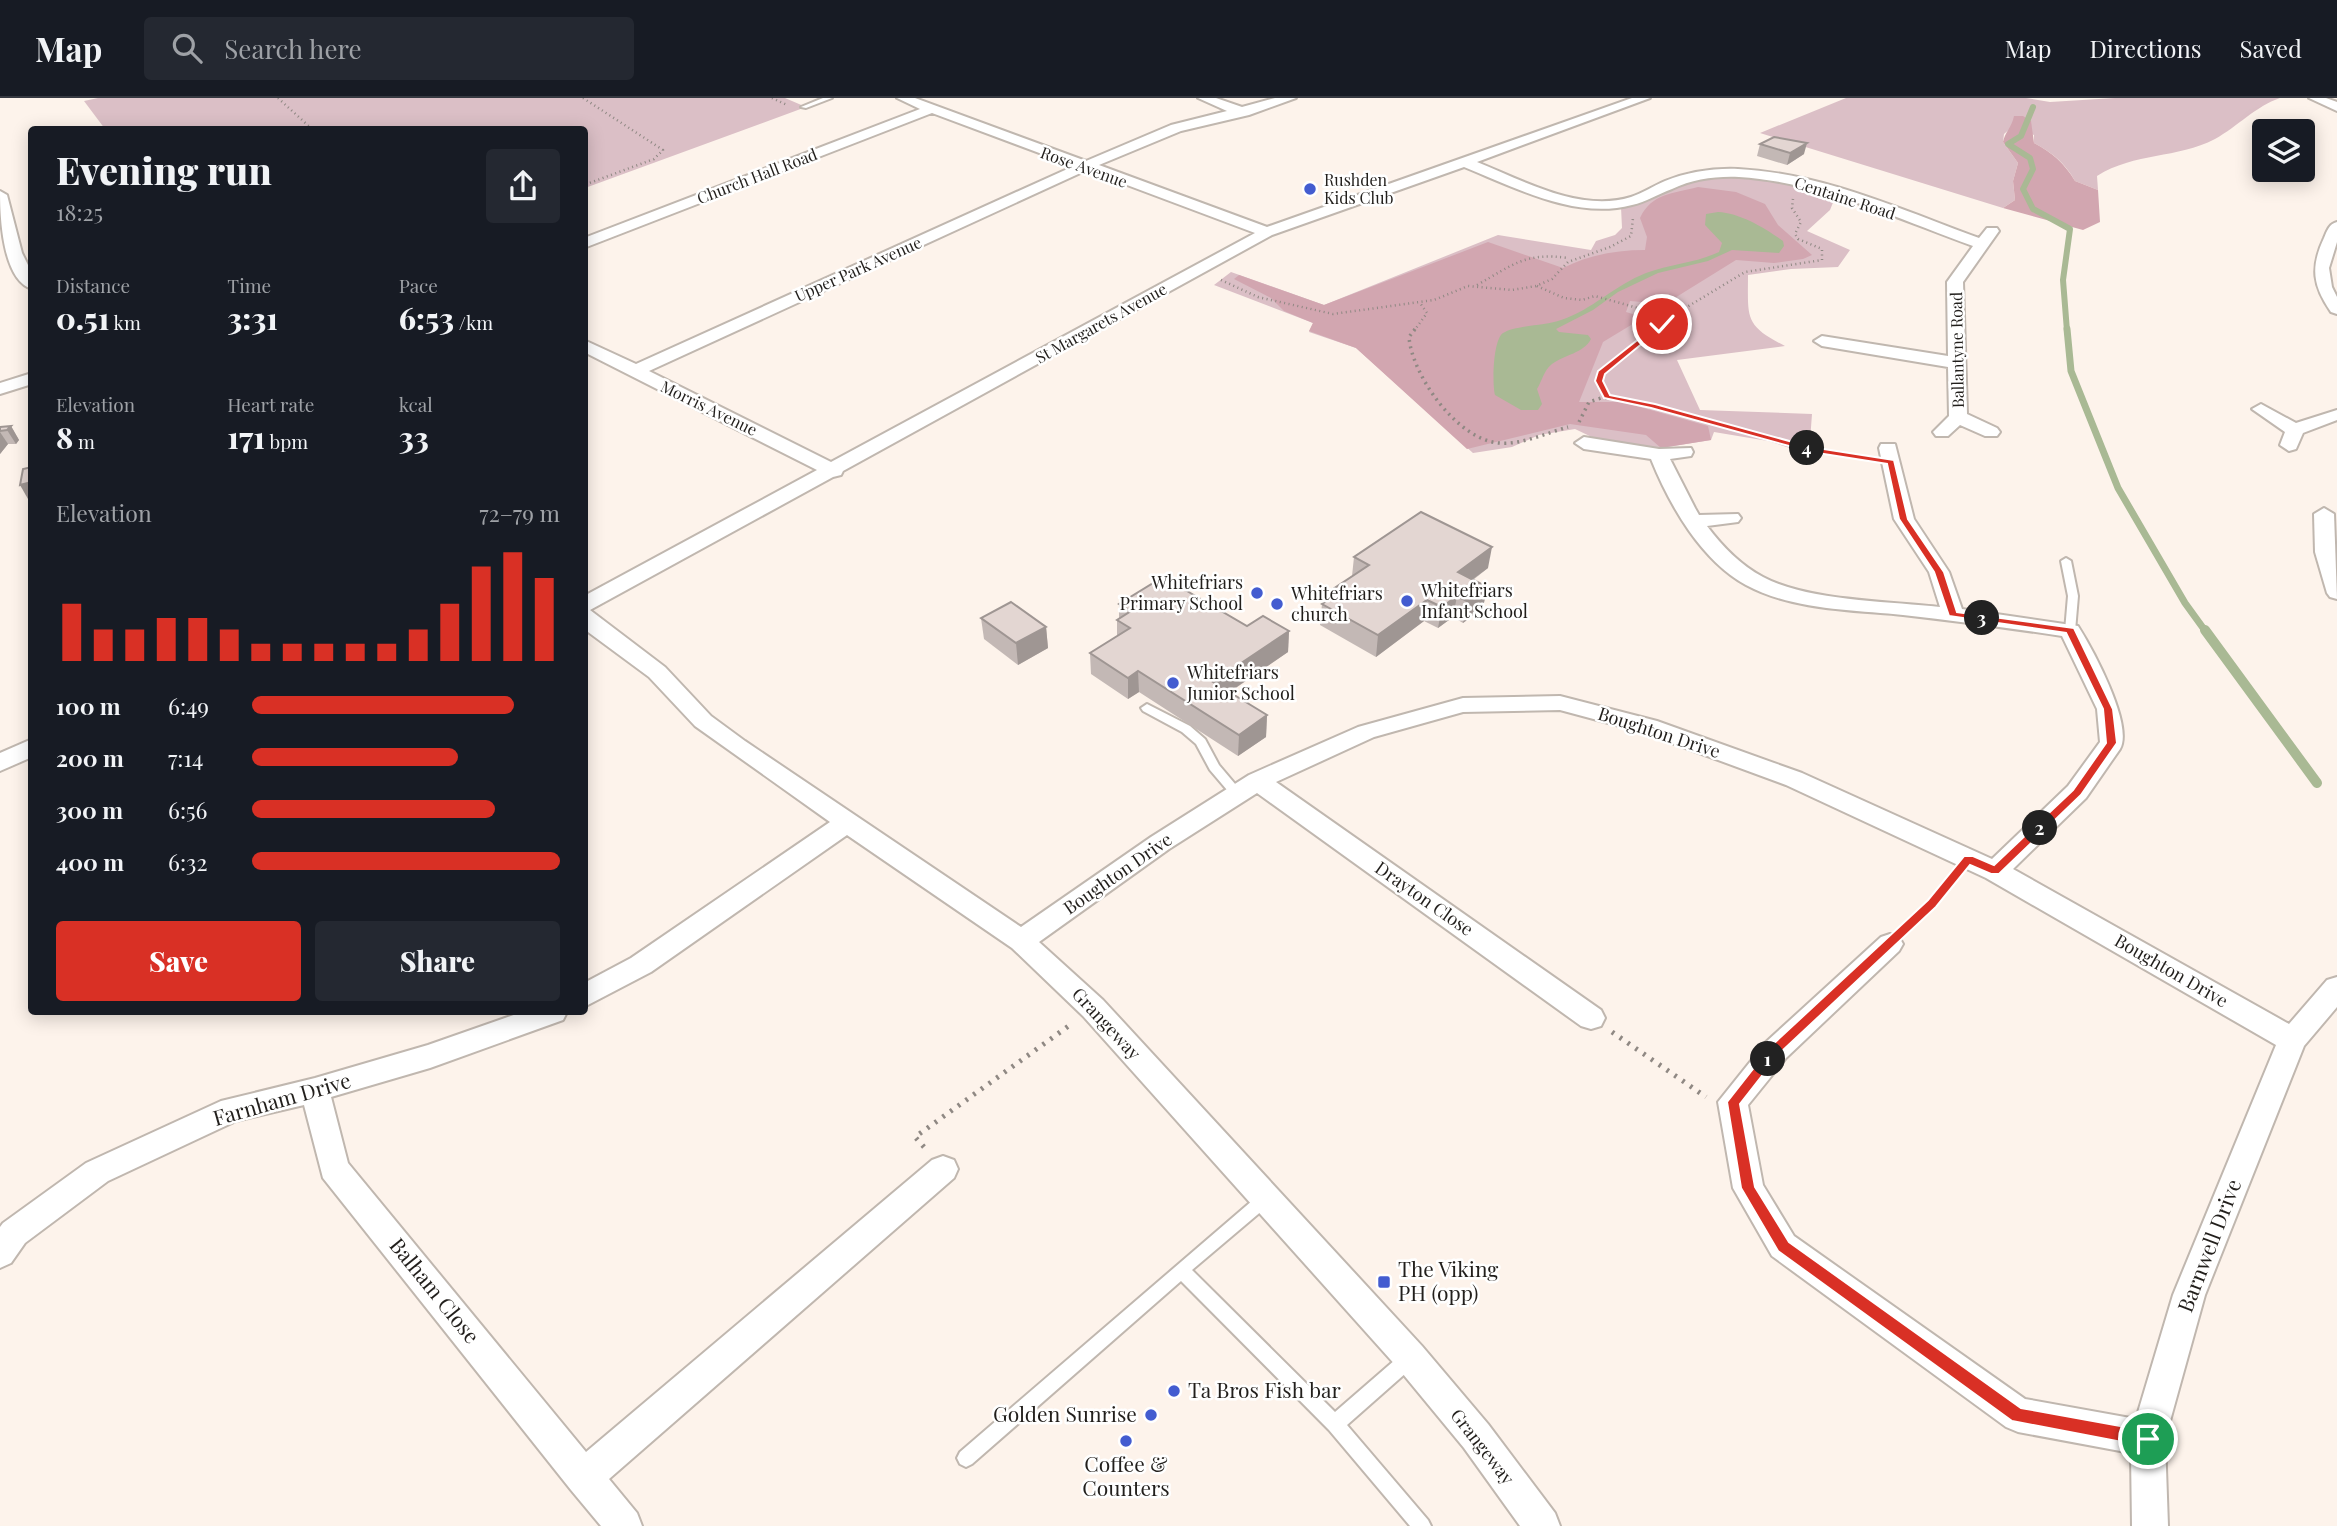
<!DOCTYPE html>
<meta charset="utf-8">
<style>
body{margin:0;font-family:"Playfair Display",serif;background:#242831;color:#f1f3f6;height:100vh;display:flex;flex-direction:column;font-size:26px;white-space:nowrap}
*{box-sizing:border-box;margin:0}
p{font-size:23px;color:#9ea1a6}
.icon{flex:none;width:38px;height:38px;fill:none;stroke:currentColor;stroke-width:2;stroke-linecap:round;stroke-linejoin:round}
.map{position:relative;flex:1;overflow:hidden}
.panel{position:absolute;left:28px;top:28px;width:560px;height:889px;display:flex;flex-direction:column;background:#171b24;border-radius:7px;box-shadow:0 4px 18px #0003}
.panel>*{flex:none}
.tools{position:absolute;left:2252px;top:21px;display:grid;gap:14px}
.tools a{display:grid;place-items:center;width:63px;height:63px;border-radius:7px;background:#171b24;box-shadow:0 4px 18px #0003;font-size:35px}
.pin{position:absolute;display:grid;place-items:center;width:60px;height:60px;color:#fff;margin:-30px;border:4px solid #fff;border-radius:50%;box-shadow:0 2px 7px #0007}
.km{position:absolute;width:35px;height:35px;margin:-18px;border-radius:50%;background:#222;color:#fff;font-size:19px;line-height:35px;text-align:center}
.round{display:grid;place-items:center;flex:none;width:74px;height:74px;border-radius:7px;background:#242831}
.overview{display:flex;align-items:center;justify-content:space-between;height:119px;padding:0 28px}
h1{font-size:38px;font-weight:800;line-height:52px}
.stats{display:grid;grid-template-columns:repeat(3,1fr);gap:10px;height:119px;padding:7px 28px}
.stats div{display:grid;align-content:center}
.stats b{font-size:30px;font-weight:800}
.stats small{font-size:19px;font-weight:400}
.stats p{font-size:19px}
.chart{height:196px;padding:14px 28px}
.chart p{display:flex;justify-content:space-between}
.chart svg{width:100%;height:126px;margin-top:7px;stroke:#d93025;stroke-width:6}
.cta{display:flex;gap:14px;margin-top:auto;padding:14px 28px}
.cta a{flex:1;height:80px;border-radius:7px;background:#d93025;color:#fff;font-size:28px;font-weight:800;line-height:80px;text-align:center}
.cta a+a{background:#242831;color:#f1f3f6}
ul{padding:0 28px;list-style:none;font-size:23px}
li{display:grid;grid-template-columns:112px 84px 1fr;align-items:center;height:52px}
li i{height:18px;border-radius:9px;background:#d93025}
header{display:flex;align-items:center;gap:42px;box-sizing:border-box;height:98px;padding:0 35px;background:#171b24;border-bottom:2px solid #363941}
header strong{font-size:33px}
nav{display:flex;gap:38px;margin-inline-start:auto;font-size:24px}
.search{width:490px;height:63px;background:#242831;display:flex;align-items:center;gap:18px;box-sizing:border-box;padding:0 24px;border-radius:7px;color:#9ea1a6;font-size:26px}
.map>svg:first-child{display:block}
.green{fill:#dbbfc6}
.forest{fill:#d2a6b0}
.water{fill:#a9b994}
.lines{fill:none;stroke-linecap:round;stroke-linejoin:round}
.stream-far2{stroke:#a9b994;stroke-width:6}
.stream-far1{stroke:#a9b994;stroke-width:7}
.stream{stroke:#a9b994;stroke-width:10}
.lane-casing{stroke:#c0b7af;stroke-width:4}
.street-casing{stroke:#c0b7af;stroke-width:4}
.path-far3{stroke:#8f8883;stroke-width:2.5;stroke-dasharray:1 3.5;stroke-linecap:butt}
.path-far2{stroke:#8f8883;stroke-width:3.5;stroke-dasharray:2 4.5;stroke-linecap:butt}
.path-far1{stroke:#8f8883;stroke-width:4.5;stroke-dasharray:2 5;stroke-linecap:butt}
.path{stroke:#8f8883;stroke-width:5;stroke-dasharray:2.5 7;stroke-linecap:butt}
.lane{fill:#fff;fill-rule:evenodd}
.street{fill:#fff;fill-rule:evenodd}
.wall{fill:#c3b8b5}
.shaded-wall{fill:#9f9693}
.building{fill:#e3d6d2;stroke:#9f9693;stroke-width:2}
.route{fill:#d93025;stroke:#fff;stroke-width:2}
.poi-dot{fill:#435cd0;stroke:#fff;stroke-width:2.5}
.labels{text-anchor:middle;stroke-width:5;stroke-linejoin:round;paint-order:stroke}
.far-street-label{font-size:16px;fill:#221f1c;stroke:#fff}
.far-poi-label{font-size:16px;fill:#221f1c;stroke:#fff;text-anchor:start}
.poi-label{font-size:18px;fill:#221f1c;stroke:#fff;text-anchor:start}
.street-label{font-size:18px;fill:#221f1c;stroke:#fff}
.near-street-label{font-size:21px;fill:#221f1c;stroke:#fff}
.near-poi-label{font-size:21px;fill:#221f1c;stroke:#fff;text-anchor:start}
</style>
<header>
<strong>Map</strong>
<div class="search"><svg class="icon" aria-label="search" viewBox="0 0 24 24"><circle cx="10" cy="10" r="6"/><path d="M15 15l6 6"/></svg>Search here</div>
<nav><a>Map</a><a>Directions</a><a>Saved</a></nav>
</header>
<div class="map">
<svg width="2337" height="1428" viewBox="0 0 2337 1428">
<rect width="100%" height="100%" fill="#fdf3eb"/>
<g class="green">
<path d="M98 0H785L806 9 585 90 584 32 105 31 84 3Z"/>
<path d="M1846 0H2026L2050 4 2115 0H2280C2256 8 2237 29 2215 41 2177 61 2135 54 2097 78L2098 92 2075 83C2065 65 2053 55 2034 45V37L2012 29 2004 36 2003 44 2018 65 2013 83 2015 102 2003 110 1760 35Z"/>
<path d="M1733 78 1798 87 1834 102 1830 112 1807 133 1850 152 1838 169 1791 171 1748 177C1748 220 1744 227 1785 248L1677 262 1700 312 1812 316 1809 356 1768 343 1714 334 1711 342 1661 350 1643 349 1596 341 1575 331 1539 337 1512 349 1473 355 1356 250 1309 234 1313 225 1214 187 1231 174 1324 207 1498 137 1591 152 1596 143 1615 137 1622 130 1621 109 1684 83Z"/>
</g>
<g class="forest">
<path d="M2014 18H2023L2031 23 2034 45C2053 55 2064 65 2075 83L2098 92 2100 124 2083 132 2003 110 2015 102 2013 83 2018 65 2003 44C2005 34 2012 29 2014 18Z"/>
<path d="M1698 89 1736 94 1765 106 1778 127 1812 157 1803 161 1774 165 1736 162 1665 206 1630 203 1626 214 1639 218 1636 224 1603 244 1579 304H1622L1708 328 1711 342 1661 350 1646 337 1570 326 1467 351 1356 250 1309 233 1313 225 1284 213 1271 200 1234 181 1239 177 1324 207 1488 144 1563 170C1589 157 1616 152 1645 152L1647 139 1640 120C1652 95 1672 96 1698 89Z"/>
</g>
<path class="water" d="M1718 114C1740 115 1765 130 1783 143L1784 148 1779 155 1732 152 1708 163 1658 175 1618 194 1593 212 1556 231 1559 234 1588 237 1591 241C1584 255 1564 257 1552 266 1544 272 1542 283 1537 291L1542 306 1538 312H1521L1495 297C1492 285 1493 242 1503 235 1515 227 1545 228 1561 222 1592 212 1615 187 1646 175 1670 166 1696 165 1719 154L1722 145 1705 127 1706 116Z"/>
<g class="lines">
<path class="stream-far2" d="M2033 9 2021 38 2008 46 2030 60 2033 71 2023 91 2033 111 2070 131 2063 182 2067 233"/>
<path class="stream-far1" d="M2067 231 2071 273 2118 390 2185 505 2206 534"/>
<path class="stream" d="M2205 532 2317 685"/>
<g class="lane-casing">
<g id="lane">
<path d="M823 0H832L806 10 801 9Z"/>
<path d="M2066 460 2071 463 2078 498 2075 533 2070 536 2065 533 2068 498 2061 463Z"/>
<path d="M1147 606 1190 628 1205 641 1219 667 1241 693 1243 696 1241 699H1233L1210 672 1196 646 1182 634 1143 613 1141 610Z"/>
<path d="M1265 1094 1270 1096 1273 1101 1270 1106 1192 1172 1335 1314 1403 1255 1409 1253 1415 1255 1417 1261 1415 1267 1347 1327 1428 1422 1431 1428H1410L1329 1332 1181 1183 972 1366 966 1369 960 1366 957 1360 960 1354 1260 1096Z"/>
</g>
</g>
<g class="street-casing">
<g id="street">
<path d="M897 0H915L1086 63 1171 27 1227 13 1198 0H1216L1242 9 1275 0H1296L1249 17 1181 33 1099 67 1267 129 1632 0H1650L1477 64C1522 82 1580 115 1631 99 1643 95 1653 88 1665 83 1688 74 1714 70 1738 71 1822 75 1902 112 1979 140L1987 130H1997L1999 133 1963 184 1967 316 1997 330 2000 334 1997 338H1985L1960 327 1948 338H1936L1933 334 1949 318 1948 269 1822 248 1814 243 1822 238 1948 258 1947 184 1973 148C1898 121 1820 84 1739 79 1716 78 1693 81 1672 91 1658 96 1646 104 1632 107 1575 122 1516 90 1464 69L1272 137 843 373 841 377 833 379 590 512 665 569 711 618 745 643 1021 829 1151 739 1249 677 1358 629 1463 600 1560 598 1657 623 1802 675 1992 761 2068 688 2100 644 2097 611 2062 538C2009 530 1956 523 1903 517 1853 512 1792 512 1746 487 1701 462 1670 408 1651 361L1584 351 1575 345 1584 339 1659 351 1691 350 1693 354 1691 358 1670 361 1695 410 1699 417 1738 416 1741 420 1738 424 1707 428C1722 448 1740 467 1763 479 1808 503 1888 503 1940 509L1929 474 1894 421 1879 350 1881 346H1895L1914 421 1949 474 1962 511 2078 528C2092 550 2134 627 2120 651L2086 700 2013 771 2289 926 2327 882 2337 879V909L2304 948 2205 1197 2165 1341 2168 1428H2132L2131 1355 2018 1334 2006 1329 1772 1158 1733 1090 1718 1004 1766 944 1881 839 1890 836 1899 839 1903 846 1899 853 1786 960 1748 1007 1763 1087 1794 1138 2025 1301 2136 1321 2173 1197 2276 947 1986 780 1786 687 1642 634 1560 612 1463 614 1374 639 1276 684 1601 912 1605 920 1601 928 1591 931 1581 928 1257 695 1169 751 1039 844 1103 902 1422 1248 1488 1326 1555 1415 1560 1428H1520L1464 1350 1398 1270 1083 918 1012 850 847 737 651 874 584 909V885L631 860 830 724 695 628 649 579 584 531V498L817 372 584 254V242L636 266 1074 68 932 15 584 150V140L920 11ZM1087 72 1255 135 831 364 649 273Z"/>
<path d="M2309 0H2326L2337 4V13Z"/>
<path d="M0 93 7 97 22 155 32 175V191C2 182 0 117 0 93Z"/>
<path d="M2337 124V144L2329 170 2332 189 2337 199V216L2331 214C2313 188 2310 170 2324 140 2327 133 2329 126 2337 124Z"/>
<path d="M32 275V286L0 296V285Z"/>
<path d="M2261 306 2296 325 2337 312V322L2303 335 2296 351 2289 353 2280 347 2285 334 2252 311Z"/>
<path d="M2324 410 2334 416 2337 501 2330 499 2327 495 2315 454 2314 416Z"/>
<path d="M32 641V659L0 673V655Z"/>
<path d="M522 914H567L563 922 430 970 331 999 348 1065 586 1354 932 1062 943 1058 954 1062 958 1071 954 1080 609 1381 637 1415 642 1428H601L571 1392 323 1080 304 1007 236 1023 108 1083 25 1145 11 1165 0 1170V1129L3 1125 86 1065 221 1003 315 980 428 947Z"/>
</g>
</g>
<g class="path-far3">
<path d="M278 0 313 32"/>
<path d="M583 0 663 52 654 61 584 87"/>
<path d="M772 0 787 7"/>
<path d="M1221 182 1258 199 1333 216 1434 202 1468 188 1512 192 1536 188 1552 181 1568 164 1610 149 1631 138 1633 120"/>
<path d="M1477 187C1513 167 1525 154 1568 160"/>
<path d="M1537 188 1564 200 1582 202 1595 198 1645 212 1674 213 1687 209 1745 174 1822 162V151L1798 141 1795 136 1801 124 1792 110 1793 101"/>
<path d="M1649 214 1662 221V226L1653 233"/>
<path d="M1414 233 1427 215 1420 205"/>
</g>
<g class="path-far2">
<path d="M1415 231 1409 239C1412 278 1458 342 1499 345 1521 347 1547 335 1568 329"/>
<path d="M1607 298 1599 283 1601 275 1656 231"/>
<path d="M1579 324 1589 304 1601 300H1617L1811 351 1867 360"/>
</g>
<path class="path-far1" d="M1908 828 1953 782"/>
<g class="path">
<path d="M1612 934 1706 999"/>
<path d="M924 1049 915 1039 1070 927"/>
</g>
<use href="#lane" class="lane"/>
<use href="#street" class="street"/>
</g>
<g class="wall">
<path d="M1760 46 1804 56 1787 67 1757 58Z"/>
<path d="M11 328 19 342 16 346H8L0 356V329Z"/>
<path d="M1354 459 1488 470 1473 482 1487 489 1483 510 1463 525 1453 519 1438 530 1424 523 1376 559 1320 527 1322 506 1332 499 1333 491 1352 478Z"/>
<path d="M1119 506 1247 528 1289 533 1288 554 1230 594 1267 617 1266 639 1238 658 1139 594 1128 601 1091 576 1090 555 1117 538V522L1119 520Z"/>
<path d="M981 520 1046 529 1048 550 1018 567 984 541Z"/>
</g>
<g class="shaded-wall">
<path d="M1807 45 1804 56 1787 67 1790 55Z"/>
<path d="M11 328 19 342 16 346 7 332Z"/>
<path d="M0 334 8 346 0 356Z"/>
<path d="M31 384 32 400 28 401 20 387Z"/>
<path d="M1492 449 1488 470 1454 495 1458 474Z"/>
<path d="M1487 489 1483 510 1463 525 1467 503Z"/>
<path d="M1457 498 1453 519 1438 530 1442 509Z"/>
<path d="M1427 502 1424 523 1376 559 1378 537Z"/>
<path d="M1046 529 1048 550 1018 567 1016 545Z"/>
<path d="M1289 533 1288 554 1213 605V584Z"/>
<path d="M1138 573 1139 594 1128 601V580Z"/>
<path d="M1267 617 1266 639 1238 658 1239 637Z"/>
</g>
<g class="building">
<path d="M1774 39 1807 45 1790 55 1760 46Z"/>
<path d="M11 328 7 332 0 333V329Z"/>
<path d="M32 369V392H30L31 384 20 387 23 371Z"/>
<path d="M1421 414 1492 449 1458 474 1487 489 1467 503 1457 498 1442 509 1427 502 1378 537 1322 506 1339 495 1333 491 1369 467 1354 459Z"/>
<path d="M1163 479 1247 528 1263 518 1289 533 1213 584 1267 617 1239 637 1138 573 1128 580 1090 555 1130 530 1117 522 1131 513 1119 506Z"/>
<path d="M1011 504 1046 529 1016 545 981 520Z"/>
</g>
<path class="route" d="M1659 225 1666 226 1605 276 1603 283 1610 297 1655 306 1811 349 1894 362 1908 421 1944 474 1957 514 2074 530 2113 611 2117 645 2081 697 1999 776H1991L1970 767 1936 809 1780 955 1740 1006 1755 1089 1789 1144 2021 1310 2148 1333 2154 1335 2156 1341 2154 1347 2148 1349 2012 1323 1778 1153 1741 1090 1727 1004 1771 948 1928 802 1964 758H1973L1994 767 2073 692 2106 645 2103 611 2066 535 1949 518 1934 474 1899 421 1887 366 1811 354 1651 310 1604 300 1595 283 1598 273Z"/>
<g class="poi-dot">
<circle cx="1310" cy="91" r="7"/>
<circle cx="1257" cy="495" r="7"/>
<circle cx="1407" cy="503" r="7"/>
<circle cx="1277" cy="506" r="7"/>
<circle cx="1173" cy="585" r="7"/>
<rect x="1377" y="1177" width="14" height="14" rx="3.5"/>
<circle cx="1174" cy="1293" r="7"/>
<circle cx="1151" cy="1317" r="7"/>
<circle cx="1126" cy="1343" r="7"/>
</g>
<g class="labels">
<g class="far-street-label">
<text transform="translate(1084 69) rotate(20)" y="6">Rose Avenue</text>
<text transform="translate(757 78) rotate(-21)" y="6">Church Hall Road</text>
<text transform="translate(1845 100) rotate(18)" y="6">Centaine Road</text>
<text transform="translate(858 171) rotate(-24)" y="6">Upper Park Avenue</text>
<text transform="translate(1101 225) rotate(-29)" y="6">St Margarets Avenue</text>
<text transform="translate(1957 252) rotate(-91)" y="6">Ballantyne Road</text>
<text transform="translate(709 310) rotate(26)" y="6">Morris Avenue</text>
</g>
<g class="far-poi-label">
<text x="1324" y="88">Rushden<tspan x="1324" dy="18">Kids Club</tspan></text>
</g>
<g class="poi-label">
<text x="1243" y="491" text-anchor="end">Whitefriars<tspan x="1243" dy="21">Primary School</tspan></text>
<text x="1421" y="499">Whitefriars<tspan x="1421" dy="21">Infant School</tspan></text>
<text x="1291" y="502">Whitefriars<tspan x="1291" dy="21">church</tspan></text>
<text x="1187" y="581">Whitefriars<tspan x="1187" dy="21">Junior School</tspan></text>
</g>
<g class="street-label">
<text transform="translate(1659 635) rotate(18)" y="6">Boughton Drive</text>
<text transform="translate(1118 776) rotate(-35)" y="6">Boughton Drive</text>
<text transform="translate(1424 801) rotate(35)" y="6">Drayton Close</text>
<text transform="translate(2171 873) rotate(30)" y="6">Boughton Drive</text>
<text transform="translate(1106 926) rotate(47)" y="6">Grangeway</text>
<text transform="translate(1482 1349) rotate(52)" y="6">Grangeway</text>
</g>
<g class="near-street-label">
<text transform="translate(282 1002) rotate(-16)" y="7">Farnham Drive</text>
<text transform="translate(2210 1148) rotate(-69)" y="7">Barnwell Drive</text>
<text transform="translate(434 1193) rotate(51)" y="7">Balham Close</text>
</g>
<g class="near-poi-label">
<text x="1398" y="1179">The Viking<tspan x="1398" dy="24">PH (opp)</tspan></text>
<text x="1188" y="1300">Ta Bros Fish bar</text>
<text x="1137" y="1324" text-anchor="end">Golden Sunrise</text>
<text x="1126" y="1374" text-anchor="middle">Coffee &amp;<tspan x="1126" dy="24">Counters</tspan></text>
</g>
</g>
</svg>
<div class="tools">
<a><svg class="icon" aria-label="layers" viewBox="0 0 24 24"><path d="M12 4l9 5-9 5-9-5zM3 14l9 5 9-5"/></svg></a>
</div>
<div class="pin" style="left:2148px;top:1341px;background:#1e9e55"><svg class="icon" aria-label="arrive" viewBox="0 0 24 24"><path d="M6 21V4h12l-3 4 3 4H6"/></svg></div>
<div class="pin" style="left:1662px;top:226px;background:#d93025"><svg class="icon" aria-label="check" viewBox="0 0 24 24"><path d="M5 12l5 5 9-10"/></svg></div>
<b class="km" style="left:1768px;top:961px">1</b>
<b class="km" style="left:2040px;top:730px">2</b>
<b class="km" style="left:1982px;top:520px">3</b>
<b class="km" style="left:1807px;top:350px">4</b>
<section class="panel">
<div class="overview"><div><h1>Evening run</h1><p>18:25</p></div><a class="round"><svg class="icon" aria-label="share" viewBox="0 0 24 24"><path d="M12 15V3M7 8l5-5 5 5M5 13v7h14v-7"/></svg></a></div>
<div class="stats">
<div><p>Distance</p><b>0.51<small> km</small></b></div>
<div><p>Time</p><b>3:31</b></div>
<div><p>Pace</p><b>6:53<small> /km</small></b></div>
</div>
<div class="stats">
<div><p>Elevation</p><b>8<small> m</small></b></div>
<div><p>Heart rate</p><b>171<small> bpm</small></b></div>
<div><p>kcal</p><b>33</b></div>
</div>
<div class="chart"><p><span>Elevation</span>72–79 m</p>
<svg viewBox="0 0 160 44" preserveAspectRatio="none"><path d="M5 44V24M15 44V33M25 44V33M35 44V29M45 44V29M55 44V33M65 44V38M75 44V38M85 44V38M95 44V38M105 44V38M115 44V33M125 44V24M135 44V11M145 44V6M155 44V15"/></svg>
</div>
<ul>
<li><b>100 m</b>6:49<i style="width:85%"></i></li>
<li><b>200 m</b>7:14<i style="width:67%"></i></li>
<li><b>300 m</b>6:56<i style="width:79%"></i></li>
<li><b>400 m</b>6:32<i style="width:100%"></i></li>
</ul>
<div class="cta"><a>Save</a><a>Share</a></div>
</section>
</div>
